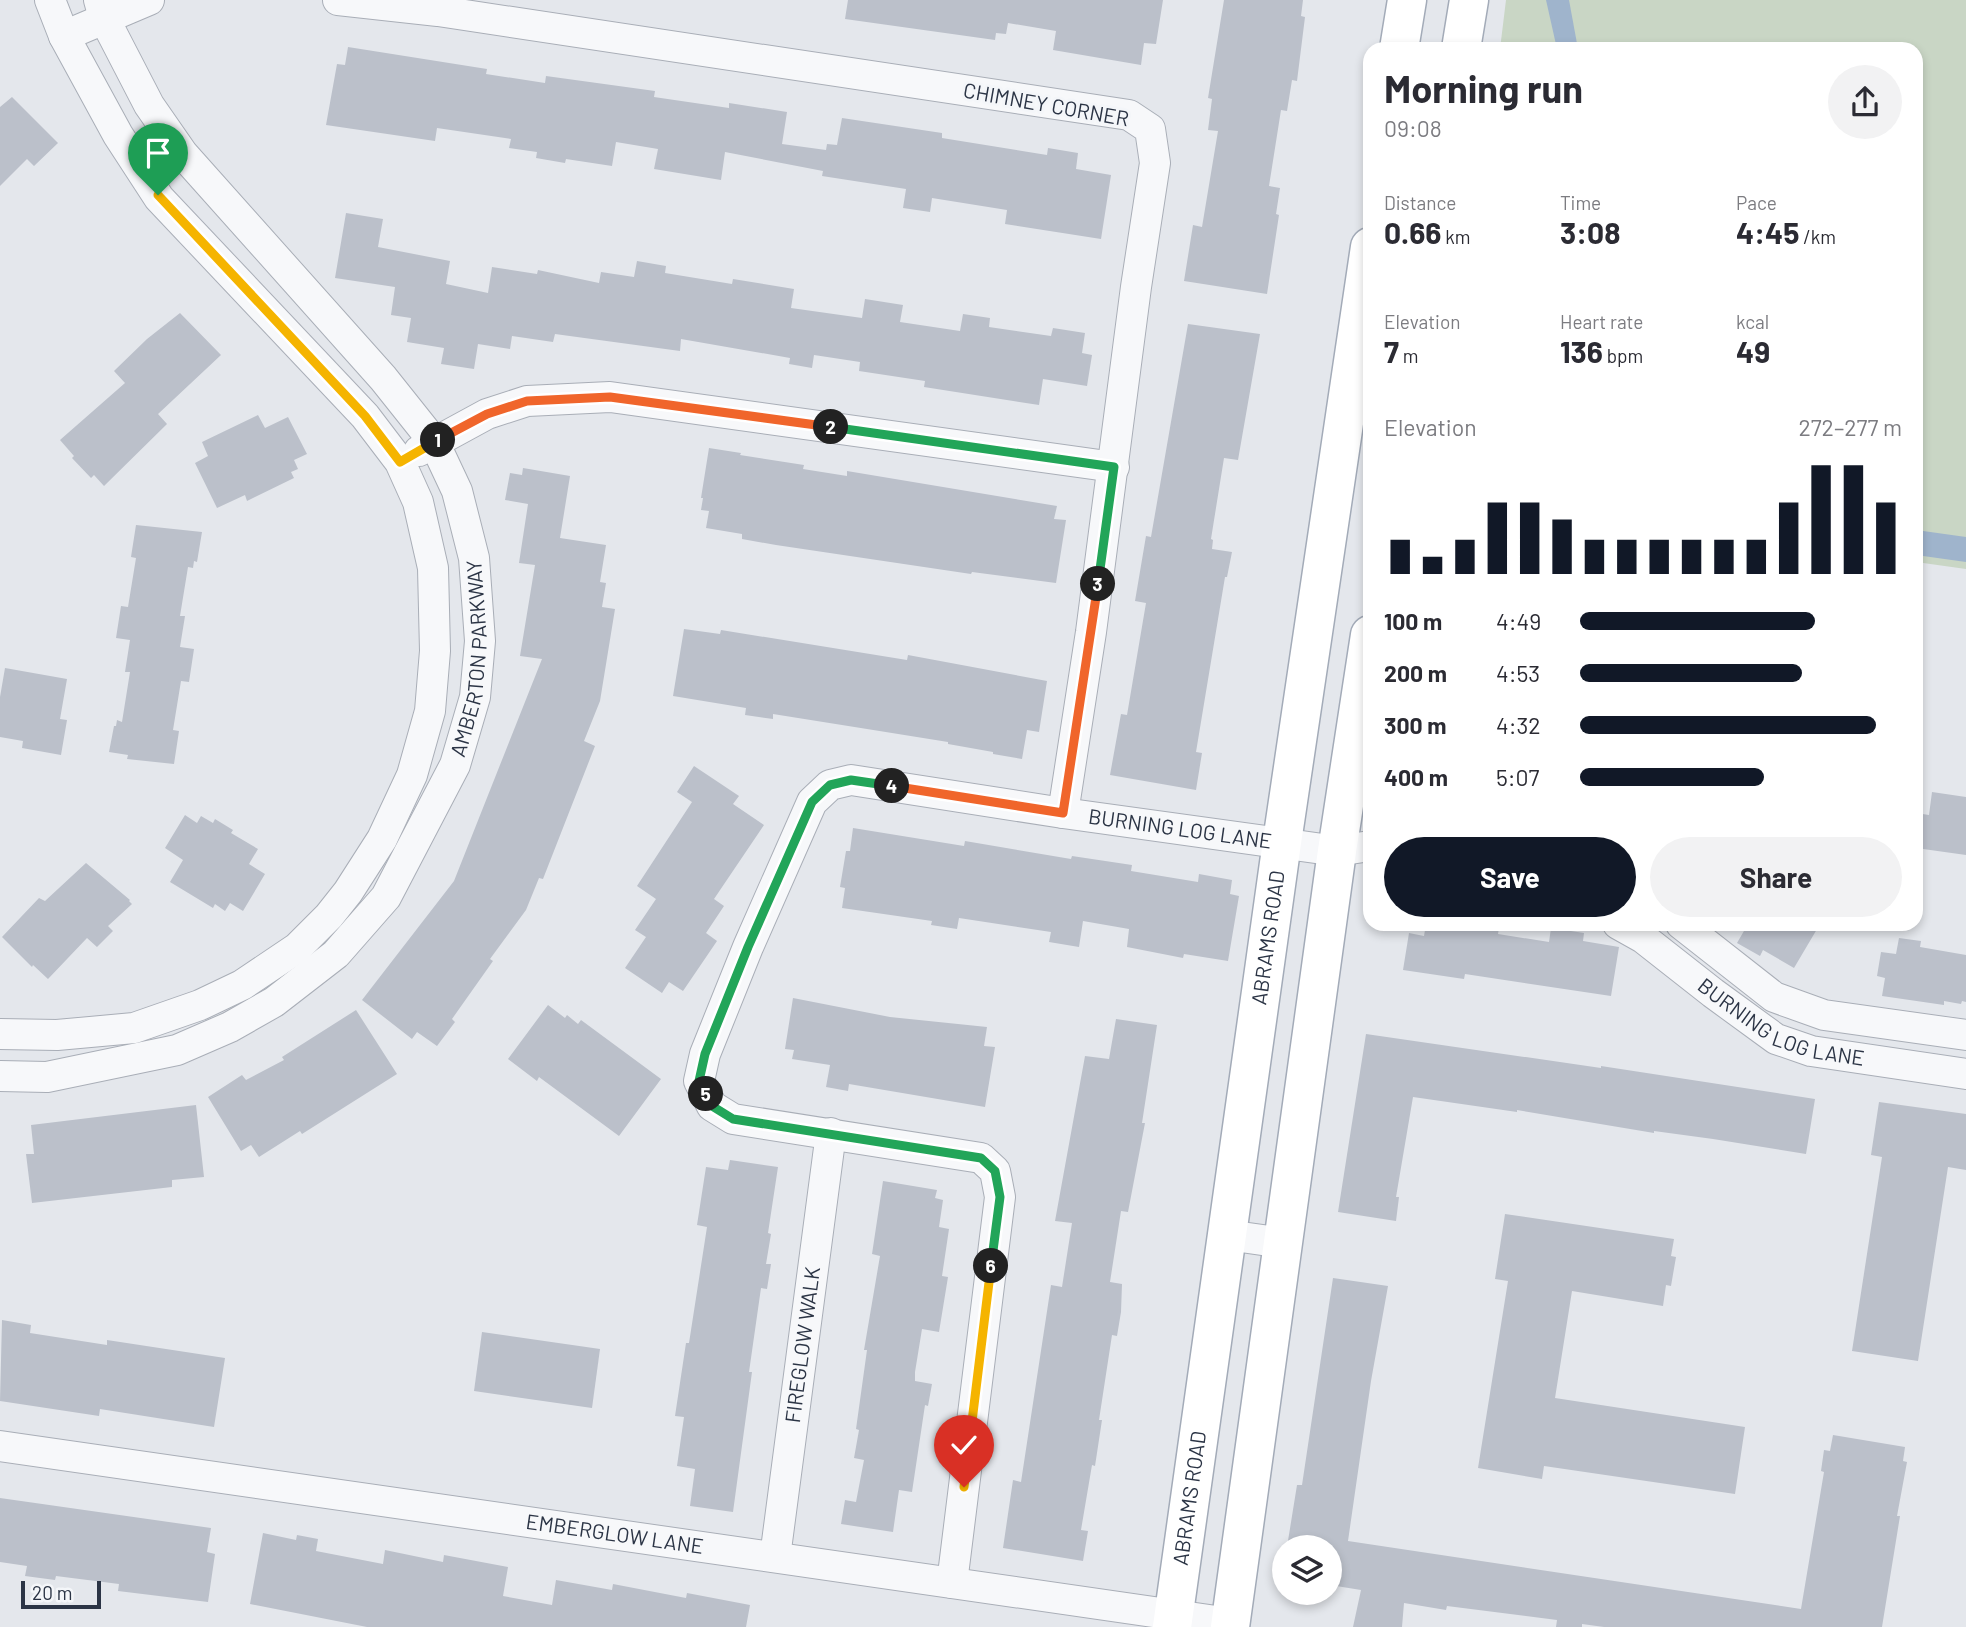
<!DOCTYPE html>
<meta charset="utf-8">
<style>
body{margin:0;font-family:Barlow,sans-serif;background:#f2f2f3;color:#2b2b33;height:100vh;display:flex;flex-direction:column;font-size:26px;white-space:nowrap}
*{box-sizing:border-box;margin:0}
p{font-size:23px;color:#7c7c81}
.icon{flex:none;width:38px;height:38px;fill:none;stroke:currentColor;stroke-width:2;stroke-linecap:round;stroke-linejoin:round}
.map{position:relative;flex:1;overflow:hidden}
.drawer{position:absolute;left:1363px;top:42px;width:560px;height:889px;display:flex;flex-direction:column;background:#fff;border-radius:21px;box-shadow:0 4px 10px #0003}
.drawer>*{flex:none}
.buttons{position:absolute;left:1272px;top:1535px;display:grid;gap:14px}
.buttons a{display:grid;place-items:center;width:70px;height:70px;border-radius:50%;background:#fff;box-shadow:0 4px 10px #0003;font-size:35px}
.scale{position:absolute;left:21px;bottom:18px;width:80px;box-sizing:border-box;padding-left:7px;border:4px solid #2b3445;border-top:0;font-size:19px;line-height:24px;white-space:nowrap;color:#2b3445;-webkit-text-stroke:5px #f4f6f9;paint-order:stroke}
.pin{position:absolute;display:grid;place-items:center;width:60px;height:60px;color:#fff;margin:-72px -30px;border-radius:50% 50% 50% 0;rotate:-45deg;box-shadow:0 0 7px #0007}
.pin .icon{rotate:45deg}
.km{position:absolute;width:35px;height:35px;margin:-18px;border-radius:50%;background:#222;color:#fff;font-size:19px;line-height:35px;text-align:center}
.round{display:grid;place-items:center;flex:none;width:74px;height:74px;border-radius:37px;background:#f2f2f3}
.head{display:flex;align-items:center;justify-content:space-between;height:119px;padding:0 21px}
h1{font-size:38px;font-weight:700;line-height:52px}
.metrics{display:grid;grid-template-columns:repeat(3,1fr);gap:10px;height:119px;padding:7px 21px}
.metrics div{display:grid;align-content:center}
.metrics b{font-size:30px;font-weight:700}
.metrics small{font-size:19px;font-weight:400}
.metrics p{font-size:19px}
.chart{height:196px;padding:14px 21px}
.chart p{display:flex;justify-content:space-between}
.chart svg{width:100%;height:126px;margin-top:7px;stroke:#111827;stroke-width:6}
.action{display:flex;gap:14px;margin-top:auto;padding:14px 21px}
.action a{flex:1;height:80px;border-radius:42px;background:#111827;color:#fff;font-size:28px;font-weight:700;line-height:80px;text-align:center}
.action a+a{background:#f2f2f3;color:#2b2b33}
ul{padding:0 21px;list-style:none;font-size:23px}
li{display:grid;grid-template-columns:112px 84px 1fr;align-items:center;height:52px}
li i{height:18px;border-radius:9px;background:#111827}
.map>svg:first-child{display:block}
.green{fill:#c9d6c5}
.water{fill:#9fb4cc}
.building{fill:#bbc0ca}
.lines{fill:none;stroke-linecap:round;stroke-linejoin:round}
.minor-casing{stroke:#a9aeb7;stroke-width:32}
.major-casing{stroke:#a3abb8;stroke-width:41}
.minor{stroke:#f7f8fa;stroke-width:30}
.major{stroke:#fff;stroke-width:38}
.split-1-casing{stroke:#fff;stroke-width:14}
.split-2-casing{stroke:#fff;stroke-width:14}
.split-3-casing{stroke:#fff;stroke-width:14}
.split-4-casing{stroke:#fff;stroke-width:14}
.split-5-casing{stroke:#fff;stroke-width:14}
.split-6-casing{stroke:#fff;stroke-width:14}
.split-7-casing{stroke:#fff;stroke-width:14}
.split-1{stroke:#f5b400;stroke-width:9}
.split-2{stroke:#f0652b;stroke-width:9}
.split-3{stroke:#22a559;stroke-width:9}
.split-4{stroke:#f0652b;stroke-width:9}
.split-5{stroke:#22a559;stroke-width:9}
.split-6{stroke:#22a559;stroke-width:9}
.split-7{stroke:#f5b400;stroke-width:9}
.labels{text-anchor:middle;stroke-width:6;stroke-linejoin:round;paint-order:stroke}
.street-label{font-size:21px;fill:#2b3445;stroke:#f4f6f9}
</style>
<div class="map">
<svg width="1966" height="1627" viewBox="0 0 1966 1627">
<rect width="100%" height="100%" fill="#e4e7ec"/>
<path class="green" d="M1506 0H1966V569L1916 562V49H1500Z"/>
<g class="water">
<path d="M1546 0H1569L1578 49H1557Z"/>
<path d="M1916 530 1966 537V562L1916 555Z"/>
</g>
<g class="building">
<path d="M848 0H1163L1156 44 1144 43 1141 65 1053 50 1056 31 1008 23 1006 34 996 33 995 40 845 19Z"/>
<path d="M1224 0H1303L1301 16 1305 17 1297 81 1292 80 1287 111 1281 110 1269 186 1280 188 1276 214 1279 215 1267 294 1184 281 1193 225 1202 227 1218 131 1208 130 1212 99 1208 98Z"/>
<path d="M348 47 487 69 486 74 545 83 546 76 655 91 654 97 729 108V103L787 112 782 144 826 150 827 144 837 145 842 118 942 133V138L1047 155 1048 148 1078 153 1076 169 1111 175 1101 239 1005 224 1007 210 932 198 930 212 903 208 906 189 822 176 823 171 725 152 721 180 654 169 658 149 616 142 612 166 566 159 565 163 536 158 537 152 509 148 511 139 437 128 435 141 326 125 337 64 345 65Z"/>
<path d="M12 97 58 143 34 166 27 159 0 186V107Z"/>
<path d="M346 213 383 219 378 247 450 261 446 284 488 293 492 267 537 274 538 270 599 283 601 272 634 277 637 261 666 266 665 273 732 284 733 279 794 289 791 308 862 318 865 299 903 305 900 322 960 331 963 314 990 318 989 327 1051 336 1053 328 1085 333 1082 353 1092 355 1087 386 1043 379 1039 405 924 387 925 381 859 371 860 362 814 355 812 368 789 364 790 358 681 339 680 351 555 334 553 342 512 336 510 349 478 344 474 369 441 364 444 348 407 342 411 318 391 315 395 287 335 278Z"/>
<path d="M180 313 221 355 158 414 167 424 104 486 94 475 91 478 72 458 74 456 60 440 125 383 114 371 147 339Z"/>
<path d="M1188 324 1260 334 1238 460 1224 458 1211 539 1213 540 1212 549 1232 552 1227 577H1225L1196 752 1202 753 1196 790 1110 775 1121 714 1127 715 1146 603 1135 601 1146 536 1151 537Z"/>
<path d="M258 415 265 428 288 417 307 454 294 460 298 469 291 472 294 478 247 501 245 495 217 508 195 463 208 456 202 442Z"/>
<path d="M709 448 741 453 740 455 804 465 803 469 847 476V471L1057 506 1054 519 1066 520 1056 583 972 572 971 574 776 545 742 539V534L706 528 709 511 701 510 703 498H701Z"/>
<path d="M523 468 570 476 560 538 606 545 600 582 606 583 602 607 615 609 600 701 584 741 595 746 543 879 539 878 526 910 490 959 493 961 452 1019 455 1022 437 1046 417 1032 412 1039 362 1000 454 881 542 659 520 656 535 565 519 563 528 504 505 500 510 473 522 475Z"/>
<path d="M136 525 202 532 197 562 194 561 193 568 188 567 180 616H185L180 647 194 649 189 682 181 681 173 730 179 731 174 764 127 759 128 755 109 752 114 726H116L117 720 122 722 130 672H125L130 640 116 638 121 606 128 607 136 558 131 557Z"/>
<path d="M684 629 720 634 721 630 907 660 908 655 1047 681 1039 732 1027 730 1022 759 993 754V752L948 744V742L867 729 773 714V719L745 715 746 708 673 696Z"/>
<path d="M5 668 67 679 60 719 67 720 61 755 22 748 23 741 0 737V697Z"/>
<path d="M694 766 739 796 733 804 764 825 714 899 724 906 706 933 717 941 683 991 669 982 662 993 625 968 646 937 635 930 656 899 637 886 692 802 677 792Z"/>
<path d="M1932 792 1966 797V855L1916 848V813L1929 815Z"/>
<path d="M185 815 197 823 201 816 213 823 215 819 233 830 231 833 258 849 249 864 265 874 243 911 230 903 225 911 215 904 213 908 170 882 183 860 165 848Z"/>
<path d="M853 828 964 846 965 841 1071 859 1072 856 1132 865 1131 871 1198 882 1199 874 1232 880 1230 894 1239 896 1228 961 1184 954 1183 958 1127 947 1129 929 1083 921 1079 947 1049 942 1051 932 959 918 957 929 931 925 932 921 842 908 845 888 840 887 846 851H850Z"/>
<path d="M86 863 130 900 129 901 132 904 108 926 113 931 97 947 87 938 48 979 33 965 32 967 2 937 39 898 45 901Z"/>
<path d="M1426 924H1472L1499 928 1498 934 1549 942 1551 928 1584 933 1583 941 1619 947 1611 996 1465 974 1464 979 1403 970 1409 933 1424 936Z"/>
<path d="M1748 924H1820L1794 968 1763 950 1760 956 1737 943Z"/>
<path d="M1899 938 1921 941 1920 947 1966 955V1002L1962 1001 1961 1004 1944 1001V1005L1882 996 1885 978 1877 976 1881 952 1896 954Z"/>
<path d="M793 998 890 1017 987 1027 984 1046 995 1047 985 1107 849 1084 848 1091 826 1087 830 1065 792 1059 794 1050 785 1049Z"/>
<path d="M548 1005 565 1018 567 1015 578 1024 581 1020 661 1079 619 1136 539 1077 537 1081 508 1059Z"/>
<path d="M356 1010 397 1074 302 1134 300 1131 259 1157 251 1145 241 1151 208 1097 242 1075 246 1080 284 1060 282 1057Z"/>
<path d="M1116 1019 1157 1025 1142 1123H1145L1128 1212 1121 1211 1110 1282 1122 1284 1121 1312 1117 1336 1112 1335 1099 1420H1102L1095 1466 1092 1465 1081 1530 1088 1531 1083 1561 1003 1548 1013 1480 1021 1482 1051 1285 1062 1287 1072 1223 1055 1221 1085 1056 1109 1059Z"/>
<path d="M1366 1034 1601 1068V1066L1815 1099 1806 1154 1713 1139 1654 1131V1133L1517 1110V1112L1413 1097 1396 1197H1399L1396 1221 1338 1212Z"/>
<path d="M1879 1102 1966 1114V1170L1948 1167 1918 1361 1852 1351 1882 1157 1871 1155Z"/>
<path d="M196 1105 204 1177 172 1180V1187L32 1203 26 1154H34L31 1125Z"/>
<path d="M730 1160 778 1167 768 1233 771 1234 766 1264H771L767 1289 761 1288 749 1372H752L733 1512 690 1506 695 1469 677 1466 684 1417 675 1416 686 1343H689L707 1227 697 1225 706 1167 728 1170Z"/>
<path d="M883 1181 937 1190 935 1198 943 1200 939 1227 949 1229 942 1276 948 1277 939 1332 922 1329 915 1372V1381L932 1384 928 1406 925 1405 912 1492 899 1490 893 1532 841 1524 845 1500 856 1502 864 1460 854 1458 859 1430 856 1429 867 1350H864L880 1256 872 1254Z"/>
<path d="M1505 1214 1674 1239 1671 1256 1676 1257 1671 1286 1666 1285 1663 1306 1572 1291 1555 1398 1745 1427 1735 1494 1544 1466 1542 1479 1478 1468 1508 1281 1495 1279Z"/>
<path d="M1333 1278 1388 1286 1371 1381 1348 1541 1801 1609 1824 1472 1821 1471 1824 1450 1830 1451 1833 1435 1905 1447 1903 1461 1907 1462 1897 1516H1900L1882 1627H1604L1582 1624V1627H1556L1557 1620 1447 1606 1446 1610 1404 1603 1402 1627H1353L1361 1590 1330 1585V1547H1287L1297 1485H1302Z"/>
<path d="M2 1320 31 1325 30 1333 107 1345V1340L225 1358 214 1427 100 1409 99 1416 0 1401Z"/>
<path d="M482 1332 600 1349 592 1408 474 1391Z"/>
<path d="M0 1498 211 1528 207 1552 215 1554 208 1602 118 1591 119 1584 56 1576 55 1580 25 1576 27 1566 0 1562Z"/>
<path d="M263 1533 296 1540 297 1535 318 1539 316 1551 383 1564 385 1550 443 1562 444 1555 508 1567 503 1596 552 1605 556 1580 612 1590 613 1584 686 1598 687 1593 750 1605 746 1627H367L250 1604Z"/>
</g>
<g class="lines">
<g class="minor-casing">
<g id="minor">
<path d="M338 0 438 11 1129 115 1150 129 1155 163 1136 287 1091 632 1063 813"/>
<path d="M64 36 149 0"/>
<path d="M419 451 487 414 527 401 610 397 1114 467"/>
<path id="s1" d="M1618 924 1643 938 1713 993 1776 1039 1811 1051 1966 1074"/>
<path d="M1681 924 1774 997 1824 1015 1966 1035"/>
<path d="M0 1034 57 1035 134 1028 200 1005 242 985 297 948 329 916 348 892 382 839 412 775 430 711 435 651 433 568 418 502 400 462 365 416 159 198 118 135 64 36 50 0"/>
<path id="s2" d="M0 1076 47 1077 177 1050 230 1027 274 1002 336 954 386 897 455 765 475 697 480 641 474 558 457 491 434 442 383 378 183 154 149 105 104 18 99 0"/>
<path d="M1227 1235 1284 1243"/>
<path id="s3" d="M0 1446 1230 1623"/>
<path id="s4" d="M775 1557 831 1133"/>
<path id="s5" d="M952 1583 1000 1197 995 1171 981 1158 733 1119 712 1106 699 1081 705 1054 748 947 812 802 830 785 851 780 1063 813 1337 851 1370 846"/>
</g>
</g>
<g class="major-casing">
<g id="major">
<path d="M1399 49 1407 0"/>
<path d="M1461 49 1469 0"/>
<path id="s6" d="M1172 1627 1282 842 1370 247"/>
<path d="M1230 1627 1337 851 1370 635"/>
</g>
</g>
<use href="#minor" class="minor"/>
<use href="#major" class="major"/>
</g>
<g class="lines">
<g class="split-1-casing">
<path id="split-1" d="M158 195 365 416 400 462 438 440"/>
</g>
<g class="split-2-casing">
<path id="split-2" d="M438 440 487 414 527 401 610 397 831 427"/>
</g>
<g class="split-3-casing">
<path id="split-3" d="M831 427 1114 467 1098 584"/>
</g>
<g class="split-4-casing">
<path id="split-4" d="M892 786 1063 813 1098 584"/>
</g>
<g class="split-5-casing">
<path id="split-5" d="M706 1094 699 1081 705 1054 748 947 812 802 830 785 851 780 892 786"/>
</g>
<g class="split-6-casing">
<path id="split-6" d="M706 1094 712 1106 733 1119 981 1158 995 1171 1000 1197 991 1266"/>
</g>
<g class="split-7-casing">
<path id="split-7" d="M964 1487 991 1266"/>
</g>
<use href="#split-1" class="split-1"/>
<use href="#split-2" class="split-2"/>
<use href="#split-3" class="split-3"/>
<use href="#split-4" class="split-4"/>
<use href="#split-5" class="split-5"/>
<use href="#split-6" class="split-6"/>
<use href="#split-7" class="split-7"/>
</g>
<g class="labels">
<g class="street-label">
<text transform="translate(1046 105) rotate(10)" y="7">CHIMNEY CORNER</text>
<text dy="7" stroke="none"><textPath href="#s2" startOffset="700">AMBERTON PARKWAY</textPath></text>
<text dy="7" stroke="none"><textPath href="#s5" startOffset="1419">BURNING LOG LANE</textPath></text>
<text dy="7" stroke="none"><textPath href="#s6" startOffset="696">ABRAMS ROAD</textPath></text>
<text dy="7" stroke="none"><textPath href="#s1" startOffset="194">BURNING LOG LANE</textPath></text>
<text dy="7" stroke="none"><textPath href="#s4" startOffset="214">FIREGLOW WALK</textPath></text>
<text dy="7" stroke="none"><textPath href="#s6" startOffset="130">ABRAMS ROAD</textPath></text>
<text dy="7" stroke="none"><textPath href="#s3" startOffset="621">EMBERGLOW LANE</textPath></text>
</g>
</g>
</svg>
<div class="buttons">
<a><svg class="icon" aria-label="layers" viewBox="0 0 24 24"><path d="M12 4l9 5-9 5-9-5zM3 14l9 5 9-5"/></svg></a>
</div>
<div class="scale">20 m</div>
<div class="pin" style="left:158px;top:195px;background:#1e9e55"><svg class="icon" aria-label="arrive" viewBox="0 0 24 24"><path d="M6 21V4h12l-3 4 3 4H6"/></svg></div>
<div class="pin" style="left:964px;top:1487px;background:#d93025"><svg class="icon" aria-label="check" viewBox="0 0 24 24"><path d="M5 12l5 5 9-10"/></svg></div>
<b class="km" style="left:438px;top:440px">1</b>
<b class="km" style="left:831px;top:427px">2</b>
<b class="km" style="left:1098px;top:584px">3</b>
<b class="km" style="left:892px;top:786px">4</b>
<b class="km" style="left:706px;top:1094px">5</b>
<b class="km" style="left:991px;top:1266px">6</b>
<section class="drawer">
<div class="head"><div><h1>Morning run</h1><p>09:08</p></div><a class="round"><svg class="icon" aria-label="share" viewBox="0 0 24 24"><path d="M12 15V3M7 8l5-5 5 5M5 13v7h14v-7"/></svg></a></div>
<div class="metrics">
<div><p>Distance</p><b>0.66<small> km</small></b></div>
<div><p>Time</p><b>3:08</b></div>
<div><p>Pace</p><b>4:45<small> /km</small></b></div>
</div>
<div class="metrics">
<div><p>Elevation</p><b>7<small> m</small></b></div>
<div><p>Heart rate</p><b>136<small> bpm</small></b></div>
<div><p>kcal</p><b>49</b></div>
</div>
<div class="chart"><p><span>Elevation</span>272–277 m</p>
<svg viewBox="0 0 160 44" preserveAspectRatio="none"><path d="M5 44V32M15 44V38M25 44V32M35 44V19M45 44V19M55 44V25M65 44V32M75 44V32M85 44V32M95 44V32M105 44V32M115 44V32M125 44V19M135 44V6M145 44V6M155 44V19"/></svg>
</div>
<ul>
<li><b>100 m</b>4:49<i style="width:73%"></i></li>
<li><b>200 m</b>4:53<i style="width:69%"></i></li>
<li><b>300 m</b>4:32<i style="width:92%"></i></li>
<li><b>400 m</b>5:07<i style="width:57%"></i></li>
</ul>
<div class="action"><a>Save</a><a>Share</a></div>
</section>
</div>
